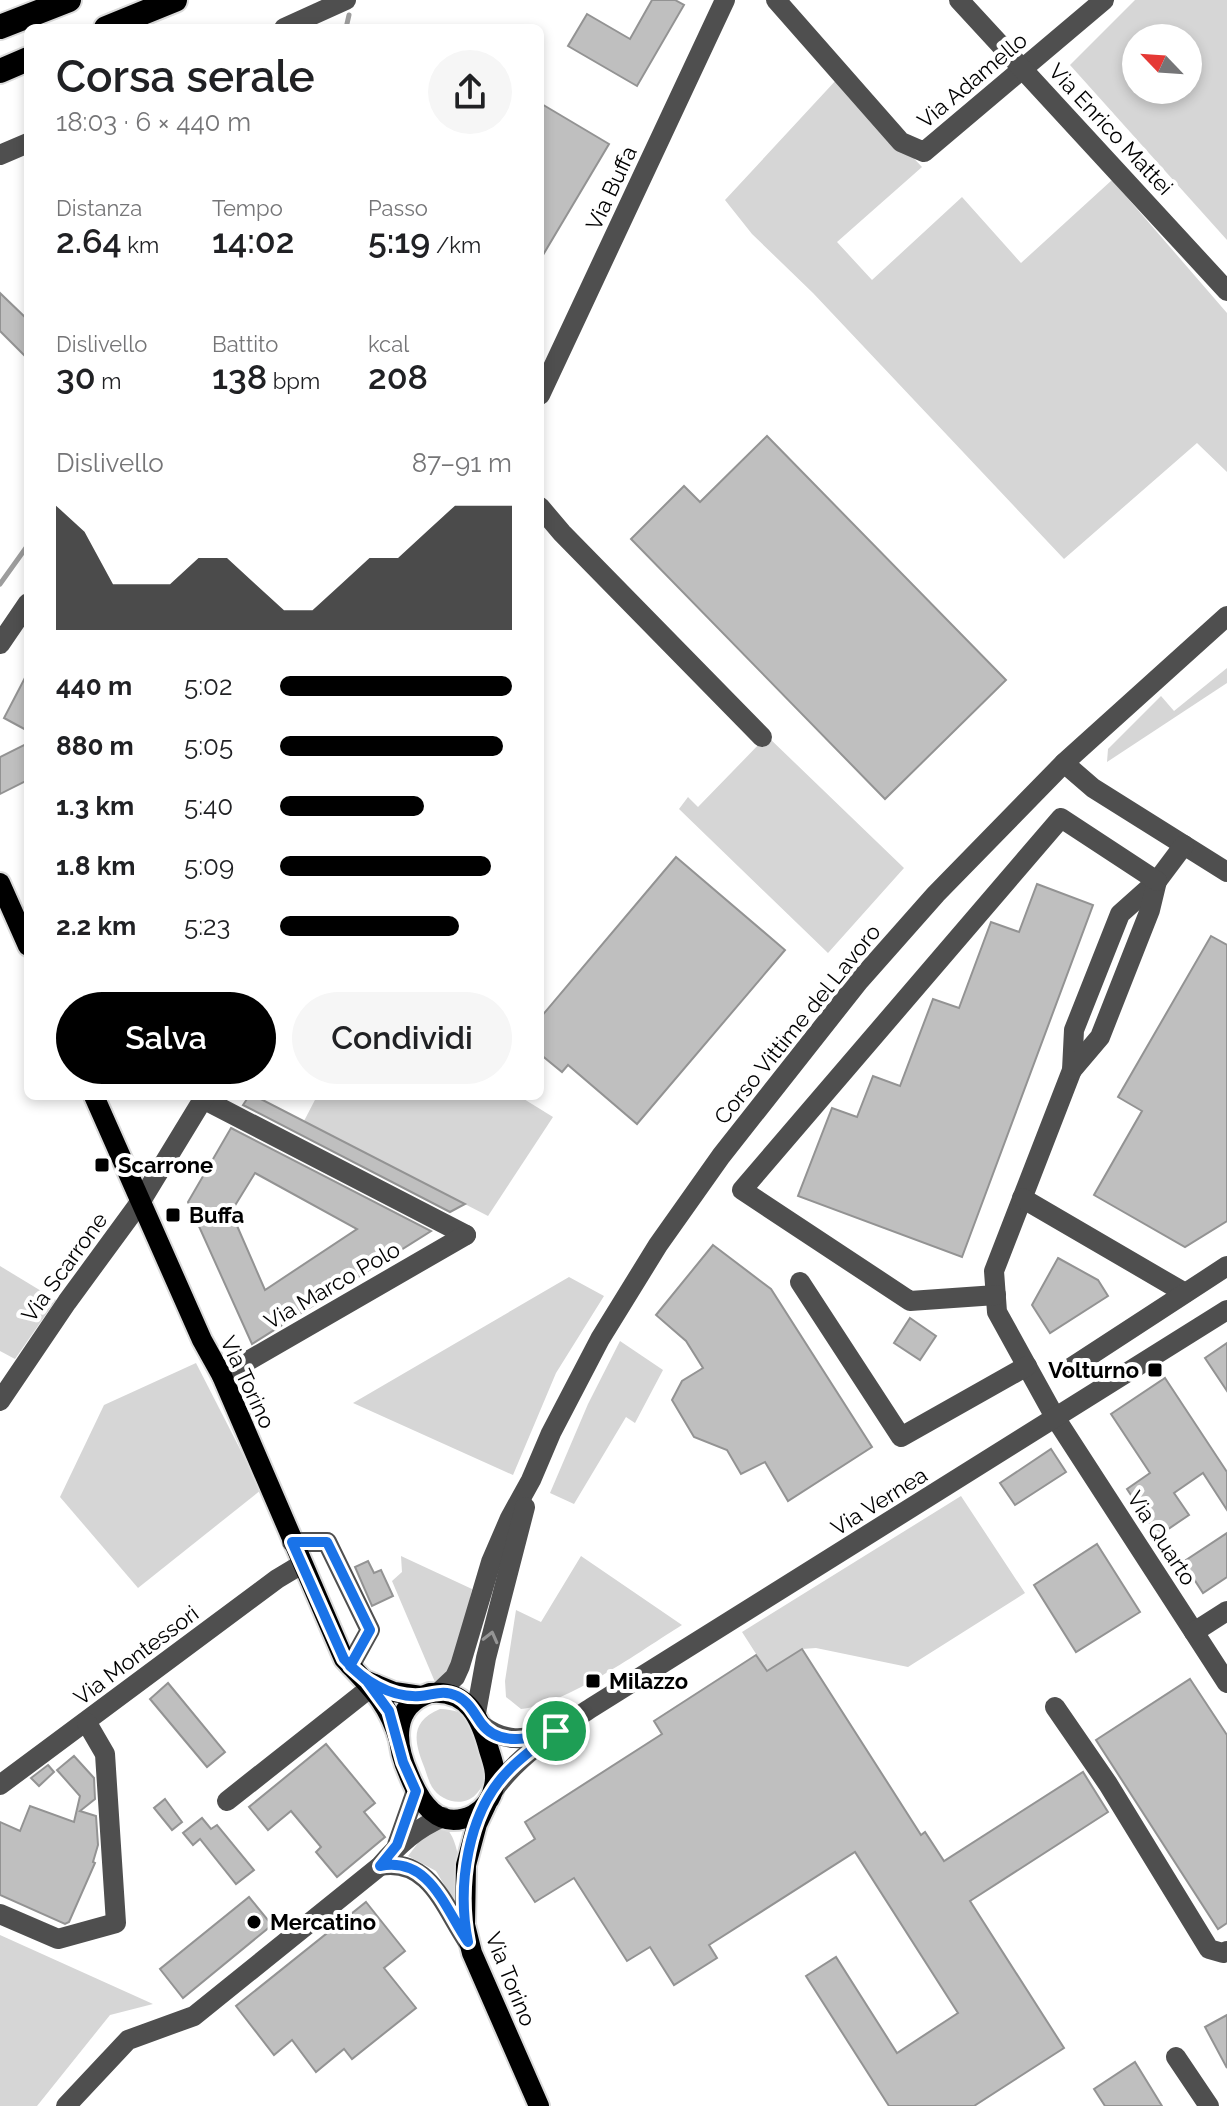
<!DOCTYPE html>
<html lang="it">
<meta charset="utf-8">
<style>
body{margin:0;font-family:Raleway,sans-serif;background:#f6f6f6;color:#202124;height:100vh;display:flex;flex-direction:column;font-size:30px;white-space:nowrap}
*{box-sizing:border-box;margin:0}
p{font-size:26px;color:#757577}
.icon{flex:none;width:44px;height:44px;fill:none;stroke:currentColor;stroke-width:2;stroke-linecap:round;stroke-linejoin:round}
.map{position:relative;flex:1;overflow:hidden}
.side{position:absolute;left:24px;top:24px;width:520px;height:1076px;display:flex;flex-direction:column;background:#fff;border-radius:12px;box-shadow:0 4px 12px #0003}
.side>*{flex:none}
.needle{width:52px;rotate:295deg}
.controls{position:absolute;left:1122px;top:24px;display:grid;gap:16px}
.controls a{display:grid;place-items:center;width:80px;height:80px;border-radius:50%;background:#fff;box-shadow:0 4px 12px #0003;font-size:40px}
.pin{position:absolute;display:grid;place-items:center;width:68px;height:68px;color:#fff;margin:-34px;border:4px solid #fff;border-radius:50%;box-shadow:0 2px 8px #0007}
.round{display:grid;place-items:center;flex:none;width:84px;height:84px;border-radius:42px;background:#f6f6f6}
.summary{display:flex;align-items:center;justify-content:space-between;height:136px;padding:0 32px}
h1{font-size:44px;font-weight:600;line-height:60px}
.figures{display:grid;grid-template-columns:repeat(3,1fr);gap:12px;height:136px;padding:8px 32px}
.figures div{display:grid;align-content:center}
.figures b{font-size:34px;font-weight:600}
.figures small{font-size:22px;font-weight:400}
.figures p{font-size:22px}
.chart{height:224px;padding:16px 32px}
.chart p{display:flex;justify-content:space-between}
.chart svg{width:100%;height:144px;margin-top:8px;fill:#000;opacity:.7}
.primary-button{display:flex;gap:16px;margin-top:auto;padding:16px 32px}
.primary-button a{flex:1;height:92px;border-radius:48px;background:#000;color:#fff;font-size:32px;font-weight:600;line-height:92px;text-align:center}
.primary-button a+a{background:#f6f6f6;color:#202124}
ul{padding:0 32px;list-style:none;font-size:26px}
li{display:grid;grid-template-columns:128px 96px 1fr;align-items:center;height:60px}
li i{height:20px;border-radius:10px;background:#000}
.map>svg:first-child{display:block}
.green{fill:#d6d6d6;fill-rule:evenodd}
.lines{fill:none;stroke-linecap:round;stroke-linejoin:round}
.stream{stroke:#9d9d9d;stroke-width:5}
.building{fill:#bfbfbf;stroke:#939393;stroke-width:2;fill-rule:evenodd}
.major-casing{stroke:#dbdbdb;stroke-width:24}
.highway-casing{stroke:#dbdbdb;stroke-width:28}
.minor{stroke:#4f4f4f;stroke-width:20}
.major{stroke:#000;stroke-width:20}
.highway{stroke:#000;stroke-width:24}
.oneway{stroke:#959595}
.route-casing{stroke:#fff;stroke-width:16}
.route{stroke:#1a73e8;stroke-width:10}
.poi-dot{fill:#000;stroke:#fff;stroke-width:3}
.labels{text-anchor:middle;stroke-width:8;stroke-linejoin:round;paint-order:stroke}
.street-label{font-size:22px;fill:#000;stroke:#fff}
.poi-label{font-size:22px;font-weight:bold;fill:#000;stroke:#fff;text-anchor:start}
</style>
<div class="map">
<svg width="1227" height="2106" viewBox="0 0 1227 2106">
<rect width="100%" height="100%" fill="#fff"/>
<g class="green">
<path d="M1135 0H1227V240L1070 65ZM1136 38H1188V90H1136Z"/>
<path d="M838 78 922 167 837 242 872 280 962 197 1021 263 1112 180 1227 313V472L1197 443 1064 559 813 293 752 234 725 200Z"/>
<path d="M1227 668V683L1107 762 1108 749 1161 696 1174 711Z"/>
<path d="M767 736 904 868 828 953 679 809 688 797 698 807Z"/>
<path d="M317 1096H519L553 1117 488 1216 304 1121Z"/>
<path d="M0 1266 56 1300 15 1359 0 1351Z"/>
<path d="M569 1277 604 1296 556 1373 513 1475 353 1403Z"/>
<path d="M620 1341 663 1370 635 1423 626 1417 574 1504 550 1493 588 1404Z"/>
<path d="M196 1363 261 1490 138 1588 60 1497 104 1405Z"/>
<path d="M961 1496 1025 1593 908 1667 816 1648 802 1649 767 1671 742 1632Z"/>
<path d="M401 1556 472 1589 458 1654 451 1670 435 1682 392 1581 402 1572Z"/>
<path d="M581 1556 682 1625C642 1650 565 1705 521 1709L506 1697 505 1681 516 1610 541 1622Z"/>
<path d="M440 1709C469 1710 472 1722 481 1746 483 1753 488 1762 488 1770 488 1778 483 1786 478 1792 466 1808 442 1803 432 1787 428 1780 426 1771 423 1764 413 1738 412 1721 440 1709Z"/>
<path d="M434 1829 448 1830C461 1847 462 1881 453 1900L436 1871 408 1856 425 1834Z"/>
<path d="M0 1935 153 2004 110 2015 37 2106H0Z"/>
</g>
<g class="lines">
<g class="stream">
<path d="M346 28 349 15"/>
<path d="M0 584 28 545"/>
</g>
</g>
<g class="building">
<path d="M652 0H675L684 5 637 86 568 46 587 14 630 39Z"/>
<path d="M540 103 609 144 540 260Z"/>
<path d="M0 293 28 320V359L0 331Z"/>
<path d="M767 436 1006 680 885 799 631 539 684 486 700 502Z"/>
<path d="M28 672V731L4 718Z"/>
<path d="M28 743V780L0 794V757Z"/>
<path d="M676 857 785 950 637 1124 568 1065 562 1072 540 1054V1018Z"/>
<path d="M1037 884 1093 905 962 1257 798 1196 832 1108 857 1117 873 1076 900 1086 933 999 959 1008 991 922 1019 932Z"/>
<path d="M1211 936 1227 945V1221L1185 1247 1094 1195 1142 1111 1118 1097Z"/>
<path d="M249 1096H255L465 1204 450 1212 243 1105Z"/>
<path d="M231 1128 431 1231 252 1344 188 1202ZM255 1173 357 1229 265 1290 231 1212Z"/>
<path d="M713 1245 771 1289 872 1447 788 1501 765 1462 741 1474 727 1450 694 1437 672 1400 682 1381 703 1368 686 1341 656 1315Z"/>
<path d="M1058 1258 1098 1280 1108 1296 1050 1333 1032 1305Z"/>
<path d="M910 1318 936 1336 920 1360 894 1343Z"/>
<path d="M1227 1343V1391L1205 1358Z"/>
<path d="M1165 1378 1227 1472V1510L1203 1473 1174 1493 1189 1515 1158 1536 1127 1489 1150 1473 1111 1414Z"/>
<path d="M1051 1449 1066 1472 1015 1505 1000 1483Z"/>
<path d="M1227 1533V1577L1203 1593 1183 1562Z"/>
<path d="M1097 1544 1140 1612 1076 1652 1034 1585Z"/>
<path d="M368 1561 374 1573 381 1570 393 1596 372 1606 355 1567Z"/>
<path d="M802 1649 921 1835 925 1832 944 1861 1083 1772 1108 1812 970 1901 1064 2048 974 2106H889L806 1976 836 1957 897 2053 958 2013 855 1852 709 1945 717 1958 674 1985 650 1947 627 1961 574 1878 535 1902 506 1858 535 1839 525 1822 662 1734 654 1721 756 1655 767 1671Z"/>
<path d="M1190 1679 1227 1735V1923L1218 1929 1096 1740Z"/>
<path d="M168 1683 225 1752 207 1767 150 1699Z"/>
<path d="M326 1744 375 1803 364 1812 385 1837 337 1877 316 1852 321 1847 291 1811 268 1830 249 1807Z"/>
<path d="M74 1756 94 1778 95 1799 80 1811 96 1816 98 1845 93 1862 95 1863 69 1922 65 1924 0 1895V1822L20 1831 30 1806 74 1822 80 1796 57 1770Z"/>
<path d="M48 1765 54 1772 39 1786 31 1778Z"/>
<path d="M165 1799 182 1822 172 1830 154 1808Z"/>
<path d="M202 1818 211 1829 217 1825 254 1870 236 1884 200 1839 193 1845 183 1833Z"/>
<path d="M249 1897 272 1925 183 1998 160 1969Z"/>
<path d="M366 1902 405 1951 384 1968 416 2008 352 2059 344 2049 316 2072 292 2040 274 2055 236 2006Z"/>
<path d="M1227 2015V2068L1205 2027Z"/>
<path d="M1135 2062 1162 2106H1105L1094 2089Z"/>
</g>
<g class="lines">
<g class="major-casing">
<g id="major">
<path d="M0 883 28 946"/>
<path d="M94 1096 202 1340 222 1376 344 1659C370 1687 388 1702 399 1740"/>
<path d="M367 1681 394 1692 421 1696"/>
<path d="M430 1693C468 1689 481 1719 489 1750 493 1762 497 1774 494 1786 492 1798 484 1809 473 1815 438 1832 420 1802 409 1775 395 1744 391 1706 430 1693Z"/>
<path d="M486 1805 477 1824 466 1865 465 1925 472 1953 539 2106"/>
</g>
</g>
<g class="highway-casing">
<g id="highway">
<path d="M0 27 69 0"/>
<path d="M106 28 175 0"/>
<path d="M0 71 28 59"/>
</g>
</g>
<g class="minor">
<path d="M776 0 901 142 924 152 1104 0"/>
<path d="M959 0 1227 291"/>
<path d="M284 28 346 0"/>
<path d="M0 155 28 143"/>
<path d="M540 395 725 0"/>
<path d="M540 507 562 533 762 737"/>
<path d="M0 644 28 603"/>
<path d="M1064 763 1093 788 1227 872"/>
<path d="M1184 845 1157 881 1120 914 1074 1030 1072 1070 994 1271 997 1312 1056 1419 1227 1683"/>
<path d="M1072 1070 1100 1037 1150 910 1157 881"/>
<path d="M203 1099 466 1235"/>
<path d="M1022 1198 1185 1293"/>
<path d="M800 1282 901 1437 1027 1366"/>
<path d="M996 1295 910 1301 742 1190 1061 818 1157 881"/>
<path d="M1069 1369 1227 1266"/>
<path d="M222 1376 466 1235"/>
<path d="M0 1401 67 1302 141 1201 205 1096"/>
<path d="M292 1542H327L370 1630 350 1666"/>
<path d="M1194 1632 1227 1611"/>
<path d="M439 1692 455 1677 460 1666 491 1562 510 1518 531 1480 551 1433 600 1339 658 1245 721 1156 859 981 936 894 1064 763 1227 616"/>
<path d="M1055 1707 1108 1784 1209 1949 1223 1953 1227 1951"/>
<path d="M476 1713 486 1658 525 1507"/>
<path d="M483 1726C505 1742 523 1740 549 1733"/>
<path d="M0 1785 277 1579 302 1564"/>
<path d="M493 1791C518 1756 555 1732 591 1708L1227 1310"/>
<path d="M227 1801 375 1684"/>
<path d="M397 1845 416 1791"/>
<path d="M380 1866C430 1857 445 1909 468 1942"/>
<path d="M0 1914 58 1939 116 1923 105 1754 87 1723"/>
<path d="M1176 2057 1209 2106"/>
<path d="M66 2106 128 2040 194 2016 380 1866C399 1844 417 1828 443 1817"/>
</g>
<use href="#major" class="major"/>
<use href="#highway" class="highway"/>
</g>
<defs><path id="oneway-chevron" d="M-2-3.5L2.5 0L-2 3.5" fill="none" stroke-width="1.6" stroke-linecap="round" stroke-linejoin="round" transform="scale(2)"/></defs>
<use class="oneway" href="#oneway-chevron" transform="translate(491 1637) rotate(-76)"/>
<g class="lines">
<g class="route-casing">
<path id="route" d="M556 1731C532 1738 499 1748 481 1723 474 1713 469 1702 457 1696 443 1689 433 1695 420 1696 390 1698 363 1680 344 1659L292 1542H327L370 1630 350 1666 367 1681 389 1711 403 1762 416 1791 397 1845 380 1866C430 1856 445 1909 468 1942 457 1887 467 1813 508 1771 522 1756 540 1744 556 1731"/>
</g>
<use href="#route" class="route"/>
</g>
<g class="poi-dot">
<rect x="94" y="1157" width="16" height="16" rx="4"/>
<rect x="165" y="1207" width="16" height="16" rx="4"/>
<rect x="1147" y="1362" width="16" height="16" rx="4"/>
<rect x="585" y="1673" width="16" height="16" rx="4"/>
<circle cx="254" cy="1922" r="8"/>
</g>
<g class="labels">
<g class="street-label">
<text transform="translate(972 80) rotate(-40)" y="8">Via Adamello</text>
<text transform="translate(1111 129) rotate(47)" y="8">Via Enrico Mattei</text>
<text transform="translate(611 188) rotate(-65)" y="8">Via Buffa</text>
<text transform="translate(797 1024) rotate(-51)" y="8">Corso Vittime del Lavoro</text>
<text transform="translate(64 1267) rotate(-54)" y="8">Via Scarrone</text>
<text transform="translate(332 1285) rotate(-30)" y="8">Via Marco Polo</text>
<text transform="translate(248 1382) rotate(65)" y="8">Via Torino</text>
<text transform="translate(879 1501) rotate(-32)" y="8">Via Vernea</text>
<text transform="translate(1162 1538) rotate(57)" y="8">Via Quarto</text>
<text transform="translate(136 1655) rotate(-37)" y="8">Via Montessori</text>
<text transform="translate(511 1979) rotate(68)" y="8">Via Torino</text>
</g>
<g class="poi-label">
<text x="118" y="1173">Scarrone</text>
<text x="189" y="1223">Buffa</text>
<text x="1139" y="1378" text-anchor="end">Volturno</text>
<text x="609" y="1689">Milazzo</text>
<text x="270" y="1930">Mercatino</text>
</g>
</g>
</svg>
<div class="controls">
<a><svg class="needle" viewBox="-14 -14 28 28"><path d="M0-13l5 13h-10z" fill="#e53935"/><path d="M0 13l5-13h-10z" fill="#757577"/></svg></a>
</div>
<div class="pin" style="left:556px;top:1731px;background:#1e9e55"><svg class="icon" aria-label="arrive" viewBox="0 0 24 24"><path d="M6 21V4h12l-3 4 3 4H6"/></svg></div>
<section class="side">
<div class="summary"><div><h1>Corsa serale</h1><p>18:03 · 6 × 440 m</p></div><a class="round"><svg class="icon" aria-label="share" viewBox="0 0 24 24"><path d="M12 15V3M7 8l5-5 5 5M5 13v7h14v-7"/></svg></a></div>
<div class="figures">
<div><p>Distanza</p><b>2.64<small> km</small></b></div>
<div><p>Tempo</p><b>14:02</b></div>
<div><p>Passo</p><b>5:19<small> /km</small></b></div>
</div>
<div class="figures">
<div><p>Dislivello</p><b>30<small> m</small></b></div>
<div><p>Battito</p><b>138<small> bpm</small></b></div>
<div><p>kcal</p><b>208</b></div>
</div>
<div class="chart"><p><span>Dislivello</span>87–91 m</p>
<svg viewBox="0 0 160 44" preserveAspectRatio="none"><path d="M0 44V6L10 14L20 30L30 30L40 30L50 22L60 22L70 30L80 38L90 38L100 30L110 22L120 22L130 14L140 6L150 6L160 6V44z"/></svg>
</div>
<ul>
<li><b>440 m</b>5:02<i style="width:100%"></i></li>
<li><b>880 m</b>5:05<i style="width:96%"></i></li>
<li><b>1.3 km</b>5:40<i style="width:62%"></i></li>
<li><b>1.8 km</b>5:09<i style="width:91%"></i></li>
<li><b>2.2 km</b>5:23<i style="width:77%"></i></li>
</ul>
<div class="primary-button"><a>Salva</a><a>Condividi</a></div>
</section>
</div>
